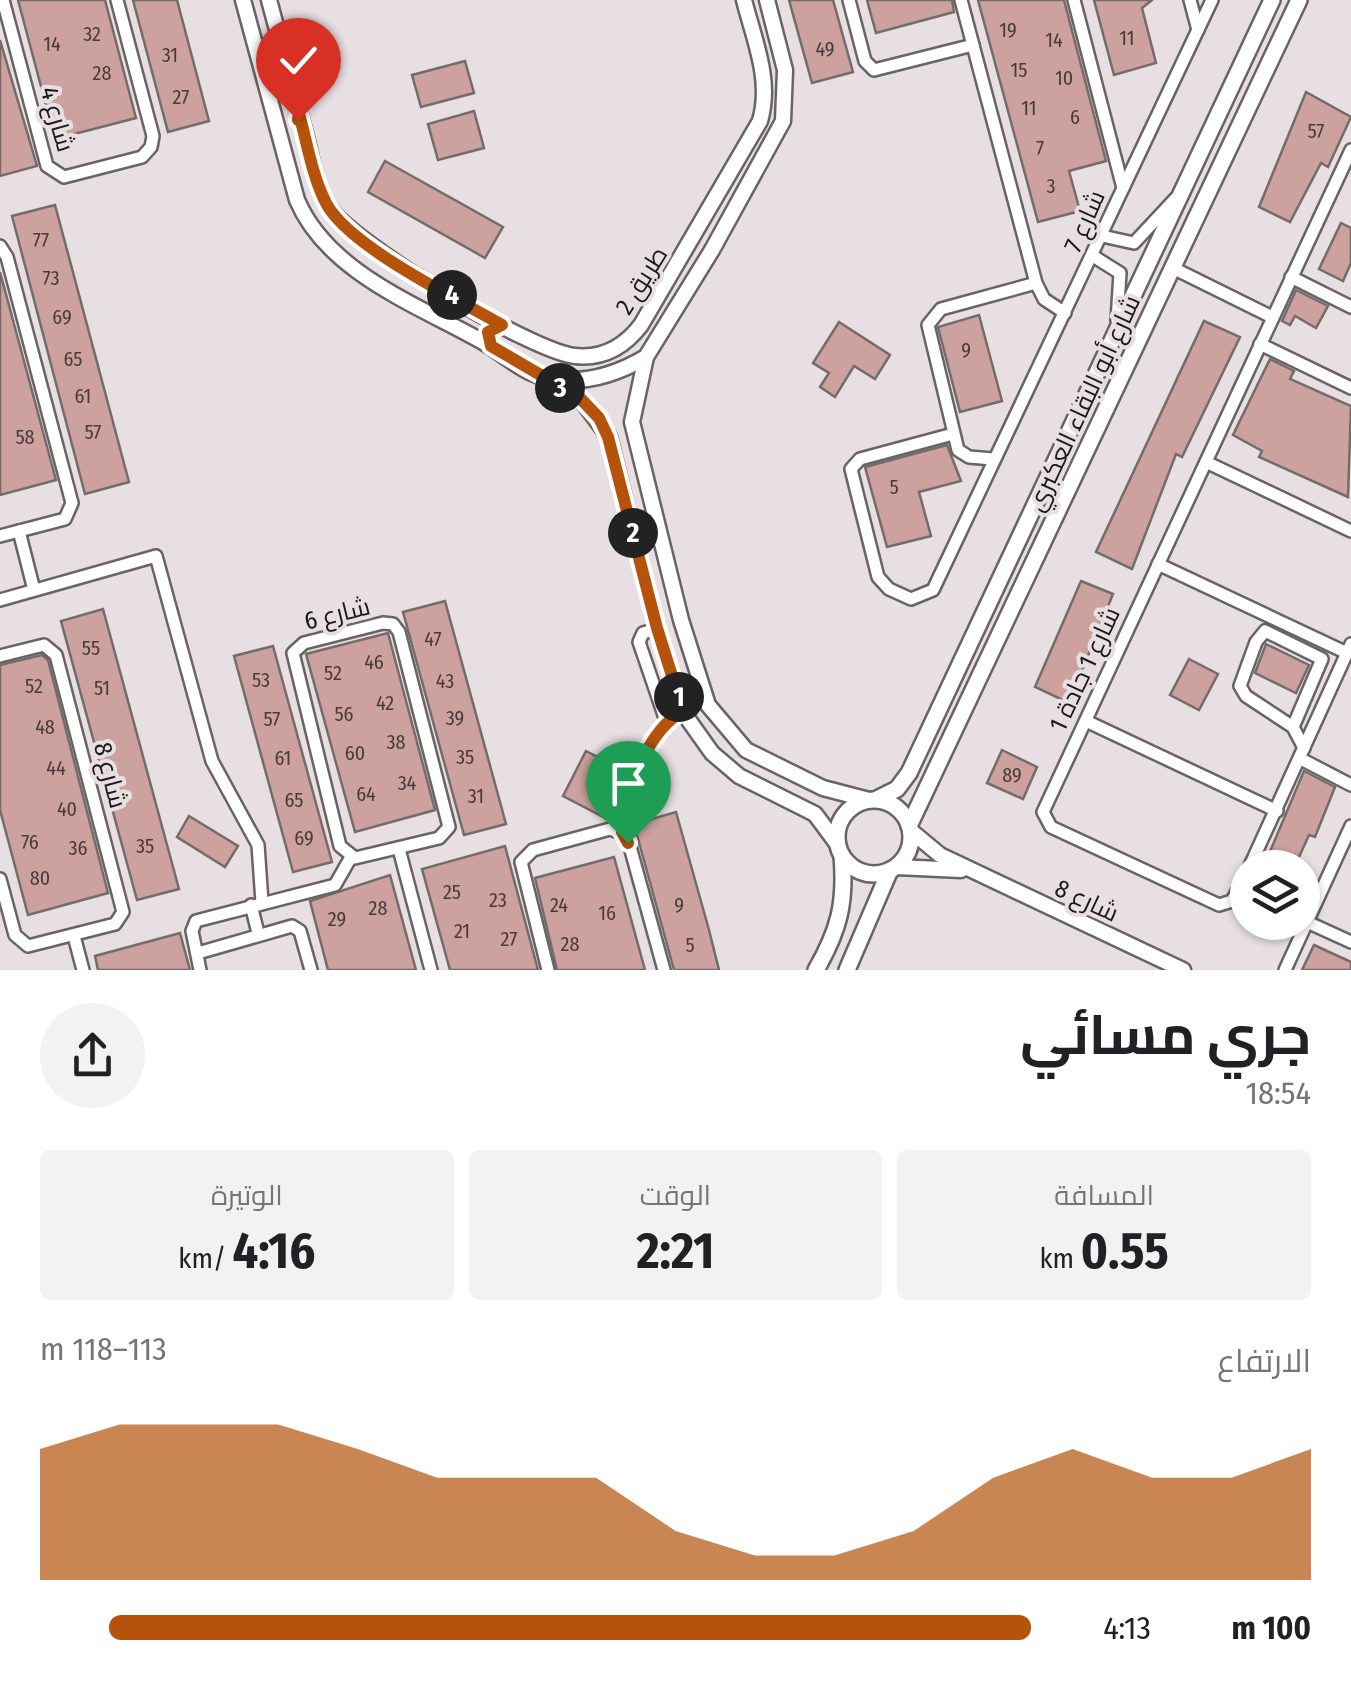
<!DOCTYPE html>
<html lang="ar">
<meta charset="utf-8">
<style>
body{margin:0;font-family:"Fira Sans Condensed",Cairo,sans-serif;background:#f2f2f2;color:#202124;direction:rtl;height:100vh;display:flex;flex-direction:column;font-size:38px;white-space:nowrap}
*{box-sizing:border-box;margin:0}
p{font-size:32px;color:#757577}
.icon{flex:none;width:55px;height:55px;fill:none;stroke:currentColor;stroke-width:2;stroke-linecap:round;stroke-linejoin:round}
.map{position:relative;height:970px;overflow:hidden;direction:ltr}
.details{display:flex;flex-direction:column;background:#fff;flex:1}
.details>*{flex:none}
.controls{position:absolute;left:1230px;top:850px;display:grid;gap:20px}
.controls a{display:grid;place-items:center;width:90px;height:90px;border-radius:50%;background:#fff;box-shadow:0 2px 8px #0004;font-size:50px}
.pin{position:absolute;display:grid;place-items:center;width:85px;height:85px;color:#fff;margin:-102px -42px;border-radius:50% 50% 50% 0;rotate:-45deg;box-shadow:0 0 10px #0007}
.pin .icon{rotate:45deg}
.km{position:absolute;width:50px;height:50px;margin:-25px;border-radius:50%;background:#222;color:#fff;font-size:28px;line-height:50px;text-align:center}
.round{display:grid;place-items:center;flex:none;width:105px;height:105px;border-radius:52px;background:#f2f2f2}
.summary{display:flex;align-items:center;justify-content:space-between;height:170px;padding:0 40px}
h1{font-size:55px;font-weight:700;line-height:75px}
.metrics{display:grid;grid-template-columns:repeat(3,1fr);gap:15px;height:170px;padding:10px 40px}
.metrics div{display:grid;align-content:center;border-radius:10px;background:#f2f2f2;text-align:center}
.metrics b{font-size:50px;font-weight:700}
.metrics small{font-size:28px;font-weight:400}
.metrics p{font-size:28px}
.chart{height:280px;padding:20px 40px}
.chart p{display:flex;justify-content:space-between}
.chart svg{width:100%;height:180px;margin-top:10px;fill:#b45309;opacity:.7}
ul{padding:0 40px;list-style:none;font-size:32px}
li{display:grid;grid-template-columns:160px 120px 1fr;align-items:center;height:75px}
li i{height:25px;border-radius:12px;background:#b45309}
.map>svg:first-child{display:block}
.building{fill:#cca19e;stroke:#746c6b;stroke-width:2.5}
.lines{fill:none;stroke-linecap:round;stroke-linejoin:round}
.minor-casing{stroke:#6a6366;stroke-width:16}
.tertiary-casing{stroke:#6a6366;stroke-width:19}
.secondary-casing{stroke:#6a6366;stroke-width:20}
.minor{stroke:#fff;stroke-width:11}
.tertiary{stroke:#fff;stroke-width:14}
.secondary{stroke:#fff;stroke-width:15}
.route-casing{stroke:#fff;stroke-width:20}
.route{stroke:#b45309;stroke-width:12}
.labels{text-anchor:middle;stroke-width:8;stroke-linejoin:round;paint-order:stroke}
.number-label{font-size:20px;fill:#483b3b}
.street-label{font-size:25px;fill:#1c191a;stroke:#e7dfe1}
</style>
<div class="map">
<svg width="1351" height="970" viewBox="0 0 1351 970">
<rect width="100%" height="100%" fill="#e7dfe1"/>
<g class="building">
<path d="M18 0H105L136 118 55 139Z"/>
<path d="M133 0H177L209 121 168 132Z"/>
<path d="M789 0H833L853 72 812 83Z"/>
<path d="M867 0H952L954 12 876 33Z"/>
<path d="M978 0H1064L1106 161 1069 171 1080 211 1038 222Z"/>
<path d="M1094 0H1152L1142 8 1156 63 1114 75Z"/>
<path d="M0 40 37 166 0 176Z"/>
<path d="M465 61 474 93 421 107 412 75Z"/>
<path d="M1306 92 1351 117 1328 167 1321 163 1290 222 1259 207Z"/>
<path d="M474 111 484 148 438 160 428 124Z"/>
<path d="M385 161 503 227 485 258 368 192Z"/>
<path d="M55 205 129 482 85 494 12 216Z"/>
<path d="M1341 223 1351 228V263L1343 281 1319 269Z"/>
<path d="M0 272 56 480 0 495Z"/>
<path d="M1296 290 1328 306 1316 328 1295 316 1290 325 1282 321Z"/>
<path d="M979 315 1002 401 960 412 938 327Z"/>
<path d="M1204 321 1240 337 1182 457 1176 454 1132 569 1096 552Z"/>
<path d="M839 322 890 355 875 379 854 366 835 397 820 387 829 373 813 363Z"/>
<path d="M1270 359 1294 371 1290 379 1351 406 1348 497 1259 457 1262 451 1233 435Z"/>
<path d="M947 445 961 481 919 492 931 536 887 547 865 467Z"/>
<path d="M1081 581 1113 594 1069 703 1035 687Z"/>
<path d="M445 601 506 824 464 835 403 612Z"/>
<path d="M103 609 179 889 137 900 61 621Z"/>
<path d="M388 633 435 810 355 832 306 654Z"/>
<path d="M1266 644 1309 665 1296 693 1255 673Z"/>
<path d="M273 646 332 862 293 872 234 656Z"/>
<path d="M42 655 48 660 108 893 28 915 0 810V665Z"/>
<path d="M1189 659 1218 674 1199 710 1170 695Z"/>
<path d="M1002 750 1037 767 1023 799 987 783Z"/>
<path d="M586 751 621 769 625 762 629 764 609 820 563 796Z"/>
<path d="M1304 771 1335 787 1315 837 1309 835 1294 868H1263Z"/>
<path d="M676 812 709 930 719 970H674L634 824Z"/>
<path d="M189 816 238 846 225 867 177 837Z"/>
<path d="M505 846 538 970H450L422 869Z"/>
<path d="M614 857 645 970H557L535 878Z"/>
<path d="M390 875 416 970H328L310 901Z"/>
<path d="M180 933 190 970H98L95 956Z"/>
<path d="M1314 945 1351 962V970H1302Z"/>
</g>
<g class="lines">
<g class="minor-casing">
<g id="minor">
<path d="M3 0 47 166 64 177 142 157 151 147 153 136 117 0"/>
<path d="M849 0 865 61 874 70 973 45"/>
<path d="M961 0 1036 283 1044 299 1065 313"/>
<path d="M1074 0 1123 188"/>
<path d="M1190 0 1198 30"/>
<path d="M1102 236 1134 243 1176 198"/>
<path d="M0 246 7 257 72 503 65 519 0 536"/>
<path d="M1093 256 1120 273 1117 321"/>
<path d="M1175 269 1272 317"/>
<path d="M1291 277 1351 307"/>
<path d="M1260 344 1351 388"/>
<path d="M953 434 860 459 851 469 878 577 889 589 911 599 933 590 1212 0"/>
<path d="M993 459 969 457 958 450 928 325 941 309 1036 283"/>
<path d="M1206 462 1351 531"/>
<path d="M19 531 34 590"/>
<path d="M1158 564 1347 653"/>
<path d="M0 600 156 556 212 761 258 845 262 902"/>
<path d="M383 623 393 624 399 632 449 827 439 838 355 858 340 846 293 653 304 643Z"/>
<path d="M657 629 643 633 639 642 666 721"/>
<path d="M0 656 44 645 56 655 123 912 115 924 28 946 15 935 0 879"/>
<path d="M1086 721 1277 811"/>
<path d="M1293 727 1322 659 1265 631 1256 642 1240 686 1246 696 1293 727 1304 748"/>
<path d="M1301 759 1351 785"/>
<path d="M621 833C624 792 647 731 683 711"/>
<path d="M399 849 431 970"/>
<path d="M1249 868 1351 644"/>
<path d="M1248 871 1232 901 1219 905 1051 827 1043 812 1351 150"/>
<path d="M251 905 258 933"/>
<path d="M1307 922 1351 942"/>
<path d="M74 936 83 970"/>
<path d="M198 953 292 926 300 931 311 970"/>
<path d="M200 970 192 931 196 921 335 885 351 857"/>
<path d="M548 970 521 862 533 850 610 829 621 833 629 843 664 970"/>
<path d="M1285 970 1351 826"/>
</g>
</g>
<g class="tertiary-casing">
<g id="tertiary">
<path d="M243 0 297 200C328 273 418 305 483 342 502 353 522 372 543 377 580 386 614 376 646 357L712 250 783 121 785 70 767 0"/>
<path d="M269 0C282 47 294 94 307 141 312 162 316 188 328 206 351 243 532 352 575 356 603 359 625 346 641 325L760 121C772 80 754 40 744 0"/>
<path d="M646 357 632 422 681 620 708 705 746 750 823 788 869 800"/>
<path d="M548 381 580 398 609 437 657 629 685 715 712 753 739 776 815 814 838 845"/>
<path d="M911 831 940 855 1183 970"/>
<path d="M896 867 961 870"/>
</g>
</g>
<g class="secondary-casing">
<g id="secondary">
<path d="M877 799 897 789 909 773 1272 0"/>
<circle cx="874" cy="837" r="37"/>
<path d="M909 826 1299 0"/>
<path d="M816 970C839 930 846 903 842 856"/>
<path d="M847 970 890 870"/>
</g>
</g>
<use href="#minor" class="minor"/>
<use href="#tertiary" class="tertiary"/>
<use href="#secondary" class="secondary"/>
</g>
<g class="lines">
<g class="route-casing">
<path id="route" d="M298 120 299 114C307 142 312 176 326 203 348 246 457 299 502 325L488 332 491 346 580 398 599 418 608 437 657 628 683 711C647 731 625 792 622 832L628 843"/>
</g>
<use href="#route" class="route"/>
</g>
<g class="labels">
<g class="number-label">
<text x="1008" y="37">19</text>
<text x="92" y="41">32</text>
<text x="1127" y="45">11</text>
<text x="1054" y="47">14</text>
<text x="52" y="51">14</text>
<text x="825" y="56">49</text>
<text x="170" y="62">31</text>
<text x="1019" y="77">15</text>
<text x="102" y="80">28</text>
<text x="1064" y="85">10</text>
<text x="181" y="104">27</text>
<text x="1029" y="115">11</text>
<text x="1075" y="124">6</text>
<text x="1316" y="138">57</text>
<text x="1040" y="155">7</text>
<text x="1051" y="193">3</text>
<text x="41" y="247">77</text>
<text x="51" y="285">73</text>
<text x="62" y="324">69</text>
<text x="966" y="357">9</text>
<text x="73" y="366">65</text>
<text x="83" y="403">61</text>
<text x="93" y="439">57</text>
<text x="25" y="444">58</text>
<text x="894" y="494">5</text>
<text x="433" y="646">47</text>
<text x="91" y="655">55</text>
<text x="374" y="669">46</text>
<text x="333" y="680">52</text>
<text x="261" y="687">53</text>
<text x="445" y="688">43</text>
<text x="34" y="693">52</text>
<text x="102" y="695">51</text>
<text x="385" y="710">42</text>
<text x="344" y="721">56</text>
<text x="455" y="725">39</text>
<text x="272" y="726">57</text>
<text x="45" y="734">48</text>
<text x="396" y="749">38</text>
<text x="355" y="760">60</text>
<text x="465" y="764">35</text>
<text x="283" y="765">61</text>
<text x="56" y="775">44</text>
<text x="1012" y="782">89</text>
<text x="407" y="790">34</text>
<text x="366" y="801">64</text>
<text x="476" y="803">31</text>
<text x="294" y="807">65</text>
<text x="67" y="816">40</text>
<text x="304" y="845">69</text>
<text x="30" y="849">76</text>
<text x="145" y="853">35</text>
<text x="78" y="855">36</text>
<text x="40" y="885">80</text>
<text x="452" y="899">25</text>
<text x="498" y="907">23</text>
<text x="559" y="912">24</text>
<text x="679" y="912">9</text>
<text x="378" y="915">28</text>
<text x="607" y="920">16</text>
<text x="337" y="926">29</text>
<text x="462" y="938">21</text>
<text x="509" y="946">27</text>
<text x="570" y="951">28</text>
<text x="690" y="952">5</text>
</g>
<g class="street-label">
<text transform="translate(58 119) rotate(74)" y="9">شارع 4</text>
<text transform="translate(1084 221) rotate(-66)" y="9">شارع 7</text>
<text transform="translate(641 280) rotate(-58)" y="9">طريق 2</text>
<text transform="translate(1083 403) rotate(-65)" y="9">شارع أبو البقاء العكبري</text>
<text transform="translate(337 613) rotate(-14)" y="9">شارع 6</text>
<text transform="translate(1084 669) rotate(-65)" y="9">شارع 1 جادة 1</text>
<text transform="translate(111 775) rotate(75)" y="9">شارع 8</text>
<text transform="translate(1087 900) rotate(25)" y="9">شارع 8</text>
</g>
</g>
</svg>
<div class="controls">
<a><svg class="icon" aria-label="layers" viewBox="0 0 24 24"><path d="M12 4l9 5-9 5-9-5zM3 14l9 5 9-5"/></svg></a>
</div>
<div class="pin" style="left:628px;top:843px;background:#1e9e55"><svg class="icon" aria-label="arrive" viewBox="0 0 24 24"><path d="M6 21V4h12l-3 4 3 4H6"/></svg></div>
<div class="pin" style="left:298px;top:120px;background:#d93025"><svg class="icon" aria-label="check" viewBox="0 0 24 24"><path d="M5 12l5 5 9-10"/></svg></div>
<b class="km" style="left:679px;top:697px">1</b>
<b class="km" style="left:633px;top:533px">2</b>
<b class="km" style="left:560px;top:388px">3</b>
<b class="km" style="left:452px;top:295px">4</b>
</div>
<section class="details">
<div class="summary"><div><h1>جري مسائي</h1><p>18:54</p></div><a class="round"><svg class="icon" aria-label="share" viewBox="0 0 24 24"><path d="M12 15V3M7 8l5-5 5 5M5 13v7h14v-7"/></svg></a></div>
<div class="metrics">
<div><p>المسافة</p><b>0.55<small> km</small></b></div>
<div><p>الوقت</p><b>2:21</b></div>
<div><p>الوتيرة</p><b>4:16<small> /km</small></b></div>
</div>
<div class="chart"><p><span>الارتفاع</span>113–118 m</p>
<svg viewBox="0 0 160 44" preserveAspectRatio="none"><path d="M0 44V12L10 6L20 6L30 6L40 12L50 19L60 19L70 19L80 32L90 38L100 38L110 32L120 19L130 12L140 19L150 19L160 12V44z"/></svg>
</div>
<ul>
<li><b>100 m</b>4:13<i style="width:93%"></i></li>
</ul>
</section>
